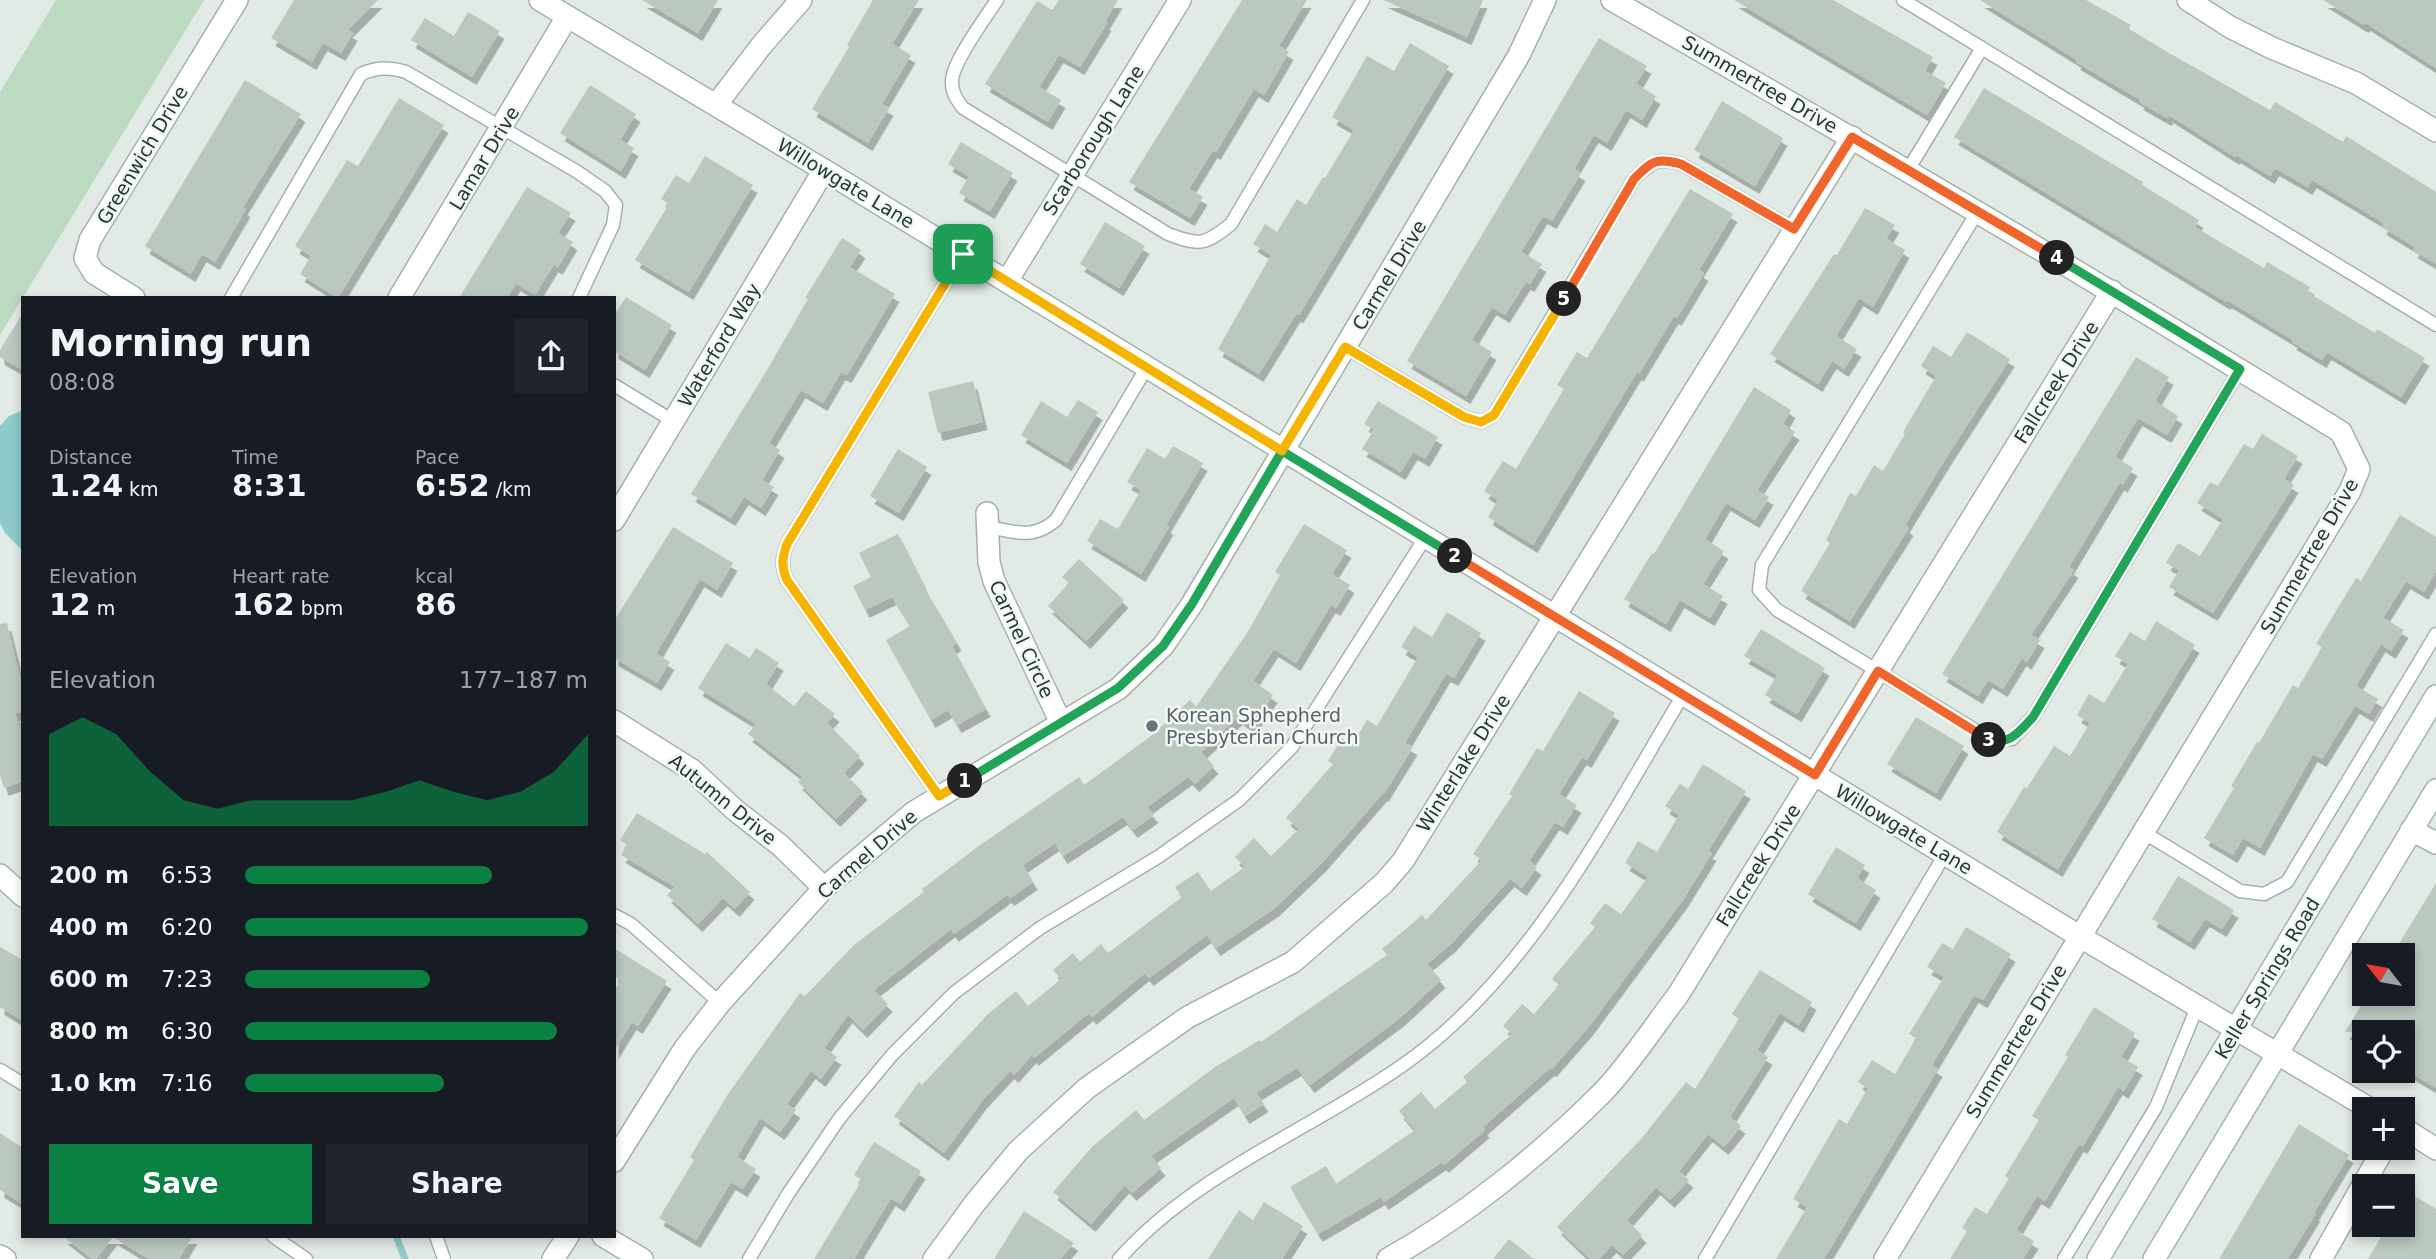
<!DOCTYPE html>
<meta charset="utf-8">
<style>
body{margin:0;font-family:"DejaVu Sans",sans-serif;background:#20242c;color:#f1f3f6;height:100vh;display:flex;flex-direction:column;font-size:26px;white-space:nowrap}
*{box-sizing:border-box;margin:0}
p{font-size:23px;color:#9ea1a6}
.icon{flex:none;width:38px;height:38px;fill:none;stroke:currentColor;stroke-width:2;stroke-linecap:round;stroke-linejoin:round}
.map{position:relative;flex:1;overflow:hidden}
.sheet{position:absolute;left:21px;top:296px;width:595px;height:942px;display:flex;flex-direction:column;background:#171b24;border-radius:0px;box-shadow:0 4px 10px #0003}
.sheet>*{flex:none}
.needle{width:46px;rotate:301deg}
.controls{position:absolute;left:2352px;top:943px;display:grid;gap:14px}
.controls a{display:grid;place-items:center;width:63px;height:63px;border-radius:0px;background:#171b24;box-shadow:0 4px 10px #0003;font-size:35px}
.pin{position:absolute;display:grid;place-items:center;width:60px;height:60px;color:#fff;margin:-30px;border-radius:14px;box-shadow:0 4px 10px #0006}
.km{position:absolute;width:35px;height:35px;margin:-18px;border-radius:50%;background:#222;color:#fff;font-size:19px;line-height:35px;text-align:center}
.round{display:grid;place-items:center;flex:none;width:74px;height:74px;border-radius:0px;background:#20242c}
.overview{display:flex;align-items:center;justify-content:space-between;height:119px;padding:0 28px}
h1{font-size:38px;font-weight:800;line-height:52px}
.metrics{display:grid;grid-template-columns:repeat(3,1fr);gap:10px;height:119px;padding:7px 28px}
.metrics div{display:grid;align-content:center}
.metrics b{font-size:30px;font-weight:800}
.metrics small{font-size:19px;font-weight:400}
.metrics p{font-size:19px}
.chart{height:196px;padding:14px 28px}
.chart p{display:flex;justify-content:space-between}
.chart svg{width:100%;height:126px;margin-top:7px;fill:#0b8043;opacity:.7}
.button{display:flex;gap:14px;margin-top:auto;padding:14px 28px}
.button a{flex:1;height:80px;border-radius:0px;background:#0b8043;color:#fff;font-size:28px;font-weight:800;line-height:80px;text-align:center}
.button a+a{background:#20242c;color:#f1f3f6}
ul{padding:0 28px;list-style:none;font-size:23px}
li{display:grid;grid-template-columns:112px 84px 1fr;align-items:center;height:52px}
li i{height:18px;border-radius:9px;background:#0b8043}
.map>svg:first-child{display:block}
.green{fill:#bcdabf}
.water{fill:#8ecbc9}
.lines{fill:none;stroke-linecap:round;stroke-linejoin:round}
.stream{stroke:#8ecbc9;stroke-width:7}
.building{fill:#bac8c0;filter:url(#shadow)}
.service-casing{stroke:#a5b2ab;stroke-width:15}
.minor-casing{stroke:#a5b2ab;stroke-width:24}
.tertiary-casing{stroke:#a5b2ab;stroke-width:24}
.secondary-casing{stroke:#a1b5ab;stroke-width:24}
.service{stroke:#fff;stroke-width:12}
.minor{stroke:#fff;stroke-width:21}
.tertiary{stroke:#fff;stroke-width:21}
.secondary{stroke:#fff;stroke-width:21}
.split-1-casing{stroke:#fff;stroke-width:14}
.split-2-casing{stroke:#fff;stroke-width:14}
.split-3-casing{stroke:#fff;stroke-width:14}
.split-4-casing{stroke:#fff;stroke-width:14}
.split-5-casing{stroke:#fff;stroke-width:14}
.split-6-casing{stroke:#fff;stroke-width:14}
.split-1{stroke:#f5b400;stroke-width:9}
.split-2{stroke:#22a559;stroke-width:9}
.split-3{stroke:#f0652b;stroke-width:9}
.split-4{stroke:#22a559;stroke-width:9}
.split-5{stroke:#f0652b;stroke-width:9}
.split-6{stroke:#f5b400;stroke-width:9}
.worship-dot{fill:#6b7280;stroke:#f2f7f3;stroke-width:2.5}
.labels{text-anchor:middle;stroke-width:5;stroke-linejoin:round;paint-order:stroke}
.street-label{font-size:19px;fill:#233a30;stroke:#f2f7f3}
.worship-label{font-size:19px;fill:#5b616d;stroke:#f2f7f3;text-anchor:start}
</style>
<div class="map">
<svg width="2436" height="1259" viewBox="0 0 2436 1259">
<defs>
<filter id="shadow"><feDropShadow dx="4.5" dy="8" stdDeviation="0" flood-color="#0004"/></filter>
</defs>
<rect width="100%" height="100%" fill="#e2eae5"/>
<path class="green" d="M56 0H204L0 335V92Z"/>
<path class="water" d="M23 410V551L5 533 0 523V426L9 416Z"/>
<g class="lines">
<path class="stream" d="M396 1236 405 1259"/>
</g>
<g class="building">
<path d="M294 0H378L348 30 353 33 341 53 323 43 312 62 271 38Z"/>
<path d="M642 0H718L698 33Z"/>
<path d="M873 0H919L892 44 911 55 882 104 889 108 868 143 812 109 849 47 847 45Z"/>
<path d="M1059 0H1118L1105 22 1107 23 1080 67 1059 55 1039 87 1061 100 1048 122 985 84 1037 1 1052 10Z"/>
<path d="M1242 0H1307L1279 46 1289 52 1264 95 1254 89 1216 152 1213 150 1189 189 1203 197 1190 218 1129 182Z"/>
<path d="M1383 0H1483L1467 37Z"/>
<path d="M1734 0H1833L1933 57 1925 71 1946 83 1927 115Z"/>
<path d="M1980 0H2086L2131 25 2129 29 2169 53 2270 110 2275 102 2343 142 2346 136 2436 192V264L2413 250 2415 247 2382 227 2384 223 2312 180 2308 187 2275 168 2270 176 2236 155 2235 157 2169 115 2167 118 2139 102 2140 100 2076 62 2077 60Z"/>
<path d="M2323 0H2436V68L2366 23 2364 25Z"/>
<path d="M468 12 500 31 472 77 411 40 425 18 454 36Z"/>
<path d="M1599 38 1647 66 1636 84 1656 96 1642 120 1626 110 1607 143 1594 135 1574 169 1581 173 1552 221 1543 216 1521 252 1542 264 1530 284 1526 282 1505 315 1492 307 1472 340 1492 352 1466 396 1407 361Z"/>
<path d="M1410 43 1449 66 1299 315 1296 314 1259 374 1218 349 1271 255 1253 244 1265 224 1277 232 1297 199 1306 205 1323 177 1325 178 1354 130 1332 117 1367 56 1394 71Z"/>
<path d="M245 80 301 114 243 207 246 209 215 262 202 254 191 274 145 246Z"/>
<path d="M590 85 636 114 620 140 634 148 621 171 560 133Z"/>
<path d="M1984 88 2143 182 2142 185 2199 220 2195 227 2264 268 2267 262 2310 287 2307 292 2375 333 2377 329 2425 358 2401 397 2327 352 2322 360 2292 342 2293 340 2227 300 2226 302 1954 137Z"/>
<path d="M399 98 444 125 338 298 300 274 311 256 295 246 347 160 358 166Z"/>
<path d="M1722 101 1783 138 1755 186 1694 150Z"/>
<path d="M961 142 1013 173 990 211 959 193 969 176 948 164Z"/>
<path d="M705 156 753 185 689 292 635 260 669 204 661 199 676 175 689 183Z"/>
<path d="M527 187 571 213 558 233 573 242 558 267 554 264 535 295 516 283 507 298H459Z"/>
<path d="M1690 189 1733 214 1699 270 1704 273 1677 318 1674 316 1639 374 1637 372 1533 545 1488 517 1498 500 1484 491 1503 461 1516 469 1564 389 1557 385 1577 352 1587 358Z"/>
<path d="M1865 208 1895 225 1886 239 1905 250 1873 307 1859 298 1836 336 1857 349 1844 369 1832 361 1818 384 1770 354 1834 254 1837 255Z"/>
<path d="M1105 222 1145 246 1119 288 1080 264Z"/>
<path d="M842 238 861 250 850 267 895 294 847 375 841 372 823 403 801 390 769 443 780 450 762 480 774 487 761 508 744 497 731 518 691 494 767 370 808 299 805 298Z"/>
<path d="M626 297 672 325 645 370 614 351V316Z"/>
<path d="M23 313V370L0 357V350Z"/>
<path d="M1967 332 2010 359 1946 458 1905 525 1909 528 1850 621 1801 591 1830 543 1826 540 1850 493 1856 496 1874 465 1883 471 1905 434 1903 432 1936 376 1921 366 1933 346 1951 357Z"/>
<path d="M2136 357 2169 377 2155 401 2178 416 2167 435 2138 418 2115 457 2133 468 2123 485 2120 482 2069 567 2074 570 2031 635 2040 640 2027 662 2022 658 2003 689 1988 680 1978 696 1942 674Z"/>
<path d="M973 381 983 422 938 433 928 392Z"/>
<path d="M1754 387 1791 410 1783 424 1795 432 1757 490 1769 497 1755 520 1726 503 1705 539 1724 551 1703 584 1723 596 1710 618 1680 600 1666 624 1624 599 1652 553 1654 554Z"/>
<path d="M1078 400 1098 412 1067 463 1021 435 1041 401 1067 417Z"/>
<path d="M1378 401 1438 437 1425 459 1413 452 1401 472 1362 449 1374 429 1364 424Z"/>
<path d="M2262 434 2298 456 2284 479 2294 485 2213 613 2169 587 2179 570 2166 563 2178 543 2200 556 2223 519 2197 503 2210 482 2218 486 2244 444 2253 449Z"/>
<path d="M1173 446 1203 463 1166 525 1169 527 1141 574 1087 541 1100 519 1118 529 1141 490 1127 482 1147 448 1165 459Z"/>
<path d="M898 449 927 467 899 513 870 496Z"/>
<path d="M2400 515 2436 537V571L2424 592 2406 581 2383 618 2404 630 2391 651 2381 644 2356 686 2378 699 2369 714 2355 706 2322 759 2313 754 2260 848 2243 838 2233 855 2204 838 2234 788 2231 786 2257 742 2259 743 2293 685 2298 688 2322 647 2316 644 2356 578 2361 581Z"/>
<path d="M1304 524 1347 550 1332 574 1350 585 1336 608 1331 605 1296 663 1274 649 1253 681 1273 695 1252 726 1238 717 1201 752 1214 766 1195 784 1188 777 1147 807 1154 815 1133 830 1123 817 1063 856 1055 843 1023 865 1033 882 1010 898 1007 895 954 934 951 929 874 990 888 1004 863 1030 848 1015 824 1048 837 1057 821 1079 811 1071 787 1104 796 1110 780 1132 760 1118 737 1157 756 1169 743 1189 731 1182 696 1240 659 1218 694 1160 690 1157 728 1094 800 993 805 996 854 945 924 892 922 889 976 848 1079 777 1084 785 1151 736 1190 700 1196 707 1247 633 1280 575 1275 572Z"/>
<path d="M673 527 733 563 717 590 700 579 656 654 670 662 657 683 614 658V621Z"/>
<path d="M898 534 922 582H921L957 643 952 646 986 709 957 725 948 710 931 720 886 640 910 626 892 597 865 610 853 586 871 577 859 553Z"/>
<path d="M1079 559 1124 600 1086 641 1048 606 1069 583 1062 577Z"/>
<path d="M1447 612 1481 633 1454 678 1446 674 1405 743 1413 747 1384 794 1383 793 1322 863 1275 908 1216 948 1207 935 1149 978 1145 973 1092 1017 1089 1013 1034 1058 1032 1055 1014 1075 1010 1071 982 1101 944 1153 894 1116 919 1082 922 1085 988 1014 1016 991 1028 1006 1061 979 1053 970 1073 953 1080 962 1101 944 1108 953 1182 897 1175 887 1198 872 1211 891 1245 867 1235 857 1254 838 1271 856 1299 829 1286 818 1333 764 1328 761 1342 738 1352 745 1367 720 1377 726 1418 657 1401 647 1414 626 1432 637Z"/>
<path d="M2156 621 2195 645 2058 869 1997 832 2024 787 2027 788 2054 746 2070 756 2090 723 2077 715 2089 694 2104 703 2128 664 2115 656 2130 632 2145 641Z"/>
<path d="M7 623 23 690V711L15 713 23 737V781L4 788 0 775V624Z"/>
<path d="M1761 629 1825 668 1797 714 1765 695 1777 675 1744 656Z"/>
<path d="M726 643 750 658 756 648 779 663 766 684 794 706 806 691 835 714 827 723 860 756 844 773 863 792 836 819 798 782 803 777 748 734 756 724 698 688Z"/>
<path d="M1579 691 1615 713 1587 760 1582 757 1559 794 1577 805 1563 827 1555 822 1529 861 1537 867 1522 888 1510 879 1451 944 1427 964 1441 980 1400 1018 1310 1085 1297 1068 1256 1093 1264 1104 1245 1116 1234 1098 1151 1156 1161 1168 1132 1193 1125 1185 1091 1224 1053 1192 1092 1147 1136 1110 1144 1120 1215 1067 1260 1040 1261 1042 1387 955 1382 949 1422 915 1426 920 1482 860 1473 854 1512 796 1509 794 1537 748 1543 751Z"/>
<path d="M1916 717 1964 746 1936 793 1887 764Z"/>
<path d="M1703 764 1746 791 1708 851 1712 853 1683 900 1588 1028 1552 1069 1550 1068 1483 1127 1485 1130 1444 1165 1442 1162 1384 1202 1381 1197 1318 1234 1290 1187 1326 1166 1336 1184 1415 1130 1399 1111 1421 1092 1435 1109 1467 1082 1463 1077 1512 1034 1503 1026 1522 1004 1534 1014 1559 985 1552 979 1595 927 1590 923 1605 903 1621 914 1648 877 1625 863 1638 841 1657 852 1679 815 1665 806 1680 784 1688 789Z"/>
<path d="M637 813 705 854 707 852 750 892 735 909 723 898 698 924 667 895 675 887 621 855 627 845 620 840Z"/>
<path d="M1836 847 1865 865 1857 878 1876 890 1856 923 1808 894Z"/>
<path d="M2178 876 2234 910 2222 929 2205 919 2190 942 2152 919Z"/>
<path d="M2436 883V1088L2403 1068V1032H2345L2368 994H2403V950L2397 947Z"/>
<path d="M1966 927 2011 954 1983 1000 1974 995 1932 1065 1938 1069 1824 1259H1776L1807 1207 1793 1199 1839 1119 1847 1124 1868 1088 1858 1082 1872 1060 1895 1074 1916 1038 1909 1034 1944 977 1927 967 1942 943 1953 949Z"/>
<path d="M0 947 23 960V1021L0 1007Z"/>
<path d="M614 948 667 981 638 1026 632 1022 614 1051V991L621 980 614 976Z"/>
<path d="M1760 970 1812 1002 1799 1025 1780 1013 1757 1050 1768 1057 1730 1117 1741 1126 1724 1147 1708 1134 1679 1171 1689 1180 1670 1200 1656 1187 1627 1220 1642 1235 1623 1255 1612 1245 1599 1259H1590L1557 1227 1642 1138 1686 1082 1695 1089 1739 1019 1732 1014Z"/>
<path d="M2094 1007 2135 1033 2121 1057 2138 1067 2124 1091 2118 1087 2083 1146 2079 1144 2045 1201 2037 1196 2016 1230 2034 1241 2023 1259H1950L1967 1231 1962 1228 1975 1207 1987 1214 2009 1178 2005 1176 2039 1120 2032 1116 2068 1057 2065 1055Z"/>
<path d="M2299 1124 2349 1155 2314 1213H2316L2288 1259H2219Z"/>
<path d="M0 1133 23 1148V1204L0 1190Z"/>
<path d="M874 1142 921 1171 900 1204 891 1198 854 1259H814L862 1180 854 1175Z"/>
<path d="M2408 1192 2436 1209V1259H2368L2388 1225H2403V1201Z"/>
<path d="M1264 1202 1303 1226 1282 1259H1208L1239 1210 1253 1220Z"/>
<path d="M1024 1211 1074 1243 1060 1259H994Z"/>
<path d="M63 1236H193L179 1259H149L113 1237 96 1259H92Z"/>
<path d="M1509 1239 1534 1259H1493Z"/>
</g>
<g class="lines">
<g class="service-casing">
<g id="service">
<path d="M997 0C986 17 950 65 952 83 952 93 957 100 963 108L1168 234C1200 246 1205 245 1231 224L1363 0"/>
<path d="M1903 0 2436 325"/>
<path d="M1908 170 1982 48"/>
<path d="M1978 211 1762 565 1759 590 1777 610 1993 741 2012 739 2033 717 2240 369"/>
<path d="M231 298 361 74C377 67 389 67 406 72L576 171 605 191 616 205 613 225 579 298"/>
<path d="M1345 347 1464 417 1481 422 1494 415 1634 179C1652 162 1656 157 1681 164L1794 229"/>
<path d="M614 385 673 421"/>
<path d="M988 527C1016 532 1033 540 1056 520L1147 367"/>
<path d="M939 796 787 580C781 566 782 558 787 544L963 254"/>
<path d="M2143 832 2240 891 2264 894 2287 882 2436 634"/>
<path d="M614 915 631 924 720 1003"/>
<path d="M0 1070 23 1084"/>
<path d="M273 1236 306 1259"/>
<path d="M436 1236 444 1259"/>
<path d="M749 1259 788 1194 839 1119 892 1055 954 993 1040 928 1158 857 1239 800 1292 747 1425 538"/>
<path d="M1119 1259C1195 1173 1311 1130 1403 1065 1529 977 1606 823 1683 695"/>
<path d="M1705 1259 1945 854"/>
<path d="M2064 1259 2156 1107 2198 1005"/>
</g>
</g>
<g class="minor-casing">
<g id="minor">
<path d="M1612 0C1858 140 2101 284 2341 432L2359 469 2350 491 1885 1259"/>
<path d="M2188 0 2230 27 2272 48 2356 83 2436 131"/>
<path d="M716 105 761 46 801 0"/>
<path d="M1007 281 1180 0"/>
<path d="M134 298 94 273 85 258 90 240 237 0"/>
<path d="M399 298 567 17"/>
<path d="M987 513 989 562 994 581 1061 723"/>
<path d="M614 520 824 170"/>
<path d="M614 721 692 770 735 810 781 846 824 888"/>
<path d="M2411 830 2436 843"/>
<path d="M0 875 23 896"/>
<path d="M614 1161 685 1048 720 1003 824 888 914 812 1118 689 1163 646 1192 604 1519 55 1545 0"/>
<path d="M603 1236 642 1259"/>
<path d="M0 1256 5 1259"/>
<path d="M553 1259 568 1236"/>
<path d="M934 1259 975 1203 1018 1151 1087 1088 1188 1017 1293 962 1384 883 1403 861 1852 137"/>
<path d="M1388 1259C1465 1216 1541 1154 1603 1092 1629 1065 1655 1025 1678 995L2112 291"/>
<path d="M2321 1259 2384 1148"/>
</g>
</g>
<g class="tertiary-casing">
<g id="tertiary">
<path d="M540 0 824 170 2079 936 2372 1110"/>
<path d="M2403 1128 2436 1149"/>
</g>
</g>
<g class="secondary-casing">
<g id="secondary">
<path d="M2098 1259 2436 696"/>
<path d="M2154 1259 2436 790"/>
</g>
</g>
<use href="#service" class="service"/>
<use href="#minor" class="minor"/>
<use href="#tertiary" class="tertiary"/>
<use href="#secondary" class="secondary"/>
</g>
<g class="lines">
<g class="split-1-casing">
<path id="split-1" d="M963 254 787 544C782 558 781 566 787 580L939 796 965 781"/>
</g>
<g class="split-2-casing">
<path id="split-2" d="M965 781 1118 688 1163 646 1192 604 1282 451 1455 556"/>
</g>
<g class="split-3-casing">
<path id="split-3" d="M1455 556 1815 775 1878 671 1989 740"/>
</g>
<g class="split-4-casing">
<path id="split-4" d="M1989 740C2009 746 2020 731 2033 717L2240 369 2057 258"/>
</g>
<g class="split-5-casing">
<path id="split-5" d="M1564 299 1634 179C1652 161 1656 157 1681 164L1794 229 1852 137 2057 258"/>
</g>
<g class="split-6-casing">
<path id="split-6" d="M963 254 1282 451 1345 347 1464 417 1481 422 1494 415 1564 299"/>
</g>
<use href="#split-1" class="split-1"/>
<use href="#split-2" class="split-2"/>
<use href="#split-3" class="split-3"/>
<use href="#split-4" class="split-4"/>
<use href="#split-5" class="split-5"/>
<use href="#split-6" class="split-6"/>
</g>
<circle class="worship-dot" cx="1152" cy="726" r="7"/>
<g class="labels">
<g class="street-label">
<text transform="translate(1760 84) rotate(30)" y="7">Summertree Drive</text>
<text transform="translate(1093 140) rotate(-58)" y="7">Scarborough Lane</text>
<text transform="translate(142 155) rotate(-59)" y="7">Greenwich Drive</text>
<text transform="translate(484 158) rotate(-59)" y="7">Lamar Drive</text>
<text transform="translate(846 183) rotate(31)" y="7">Willowgate Lane</text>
<text transform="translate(1389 275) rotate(-59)" y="7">Carmel Drive</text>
<text transform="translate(719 345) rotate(-59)" y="7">Waterford Way</text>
<text transform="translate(2056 382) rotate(-58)" y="7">Fallcreek Drive</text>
<text transform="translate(2309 556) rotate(-60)" y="7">Summertree Drive</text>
<text transform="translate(1022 639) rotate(65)" y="7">Carmel Circle</text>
<text transform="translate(1463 763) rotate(-58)" y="7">Winterlake Drive</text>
<text transform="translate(723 799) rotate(39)" y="7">Autumn Drive</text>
<text transform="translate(1904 829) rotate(31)" y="7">Willowgate Lane</text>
<text transform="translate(867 854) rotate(-41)" y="7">Carmel Drive</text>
<text transform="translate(1758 865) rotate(-58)" y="7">Fallcreek Drive</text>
<text transform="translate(2267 978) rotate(-59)" y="7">Keller Springs Road</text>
<text transform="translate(2016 1041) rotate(-59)" y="7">Summertree Drive</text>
</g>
<g class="worship-label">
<text x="1166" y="722">Korean Sphepherd<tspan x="1166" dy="22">Presbyterian Church</tspan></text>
</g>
</g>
</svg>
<div class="controls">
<a><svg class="needle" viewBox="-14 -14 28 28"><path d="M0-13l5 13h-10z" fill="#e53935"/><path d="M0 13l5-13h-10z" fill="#9ea1a6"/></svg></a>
<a><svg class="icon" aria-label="locate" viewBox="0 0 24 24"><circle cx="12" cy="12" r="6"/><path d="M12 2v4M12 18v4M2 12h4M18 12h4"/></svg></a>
<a>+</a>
<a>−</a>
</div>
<div class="pin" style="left:963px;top:254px;background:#1e9e55"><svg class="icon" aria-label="arrive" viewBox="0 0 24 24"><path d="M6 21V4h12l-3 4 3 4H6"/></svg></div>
<b class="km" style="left:965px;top:781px">1</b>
<b class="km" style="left:1455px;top:556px">2</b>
<b class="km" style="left:1989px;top:740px">3</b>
<b class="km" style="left:2057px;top:258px">4</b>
<b class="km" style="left:1564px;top:299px">5</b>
<section class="sheet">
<div class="overview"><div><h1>Morning run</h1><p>08:08</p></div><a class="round"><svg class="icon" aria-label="share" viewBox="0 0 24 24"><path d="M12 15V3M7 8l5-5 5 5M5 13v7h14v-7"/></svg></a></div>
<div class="metrics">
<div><p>Distance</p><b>1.24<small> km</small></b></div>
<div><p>Time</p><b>8:31</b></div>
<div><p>Pace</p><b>6:52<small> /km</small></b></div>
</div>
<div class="metrics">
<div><p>Elevation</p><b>12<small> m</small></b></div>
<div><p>Heart rate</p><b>162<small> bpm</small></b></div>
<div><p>kcal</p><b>86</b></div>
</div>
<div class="chart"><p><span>Elevation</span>177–187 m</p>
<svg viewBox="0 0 160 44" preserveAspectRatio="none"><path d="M0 44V12L10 6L20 12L30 25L40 35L50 38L60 35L70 35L80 35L90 35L100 32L110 28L120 32L130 35L140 32L150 25L160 12V44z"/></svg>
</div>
<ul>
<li><b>200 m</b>6:53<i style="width:72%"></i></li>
<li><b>400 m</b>6:20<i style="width:100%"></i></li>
<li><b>600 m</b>7:23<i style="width:54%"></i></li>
<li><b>800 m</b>6:30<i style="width:91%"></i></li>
<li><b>1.0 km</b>7:16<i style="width:58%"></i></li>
</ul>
<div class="button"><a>Save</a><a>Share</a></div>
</section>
</div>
